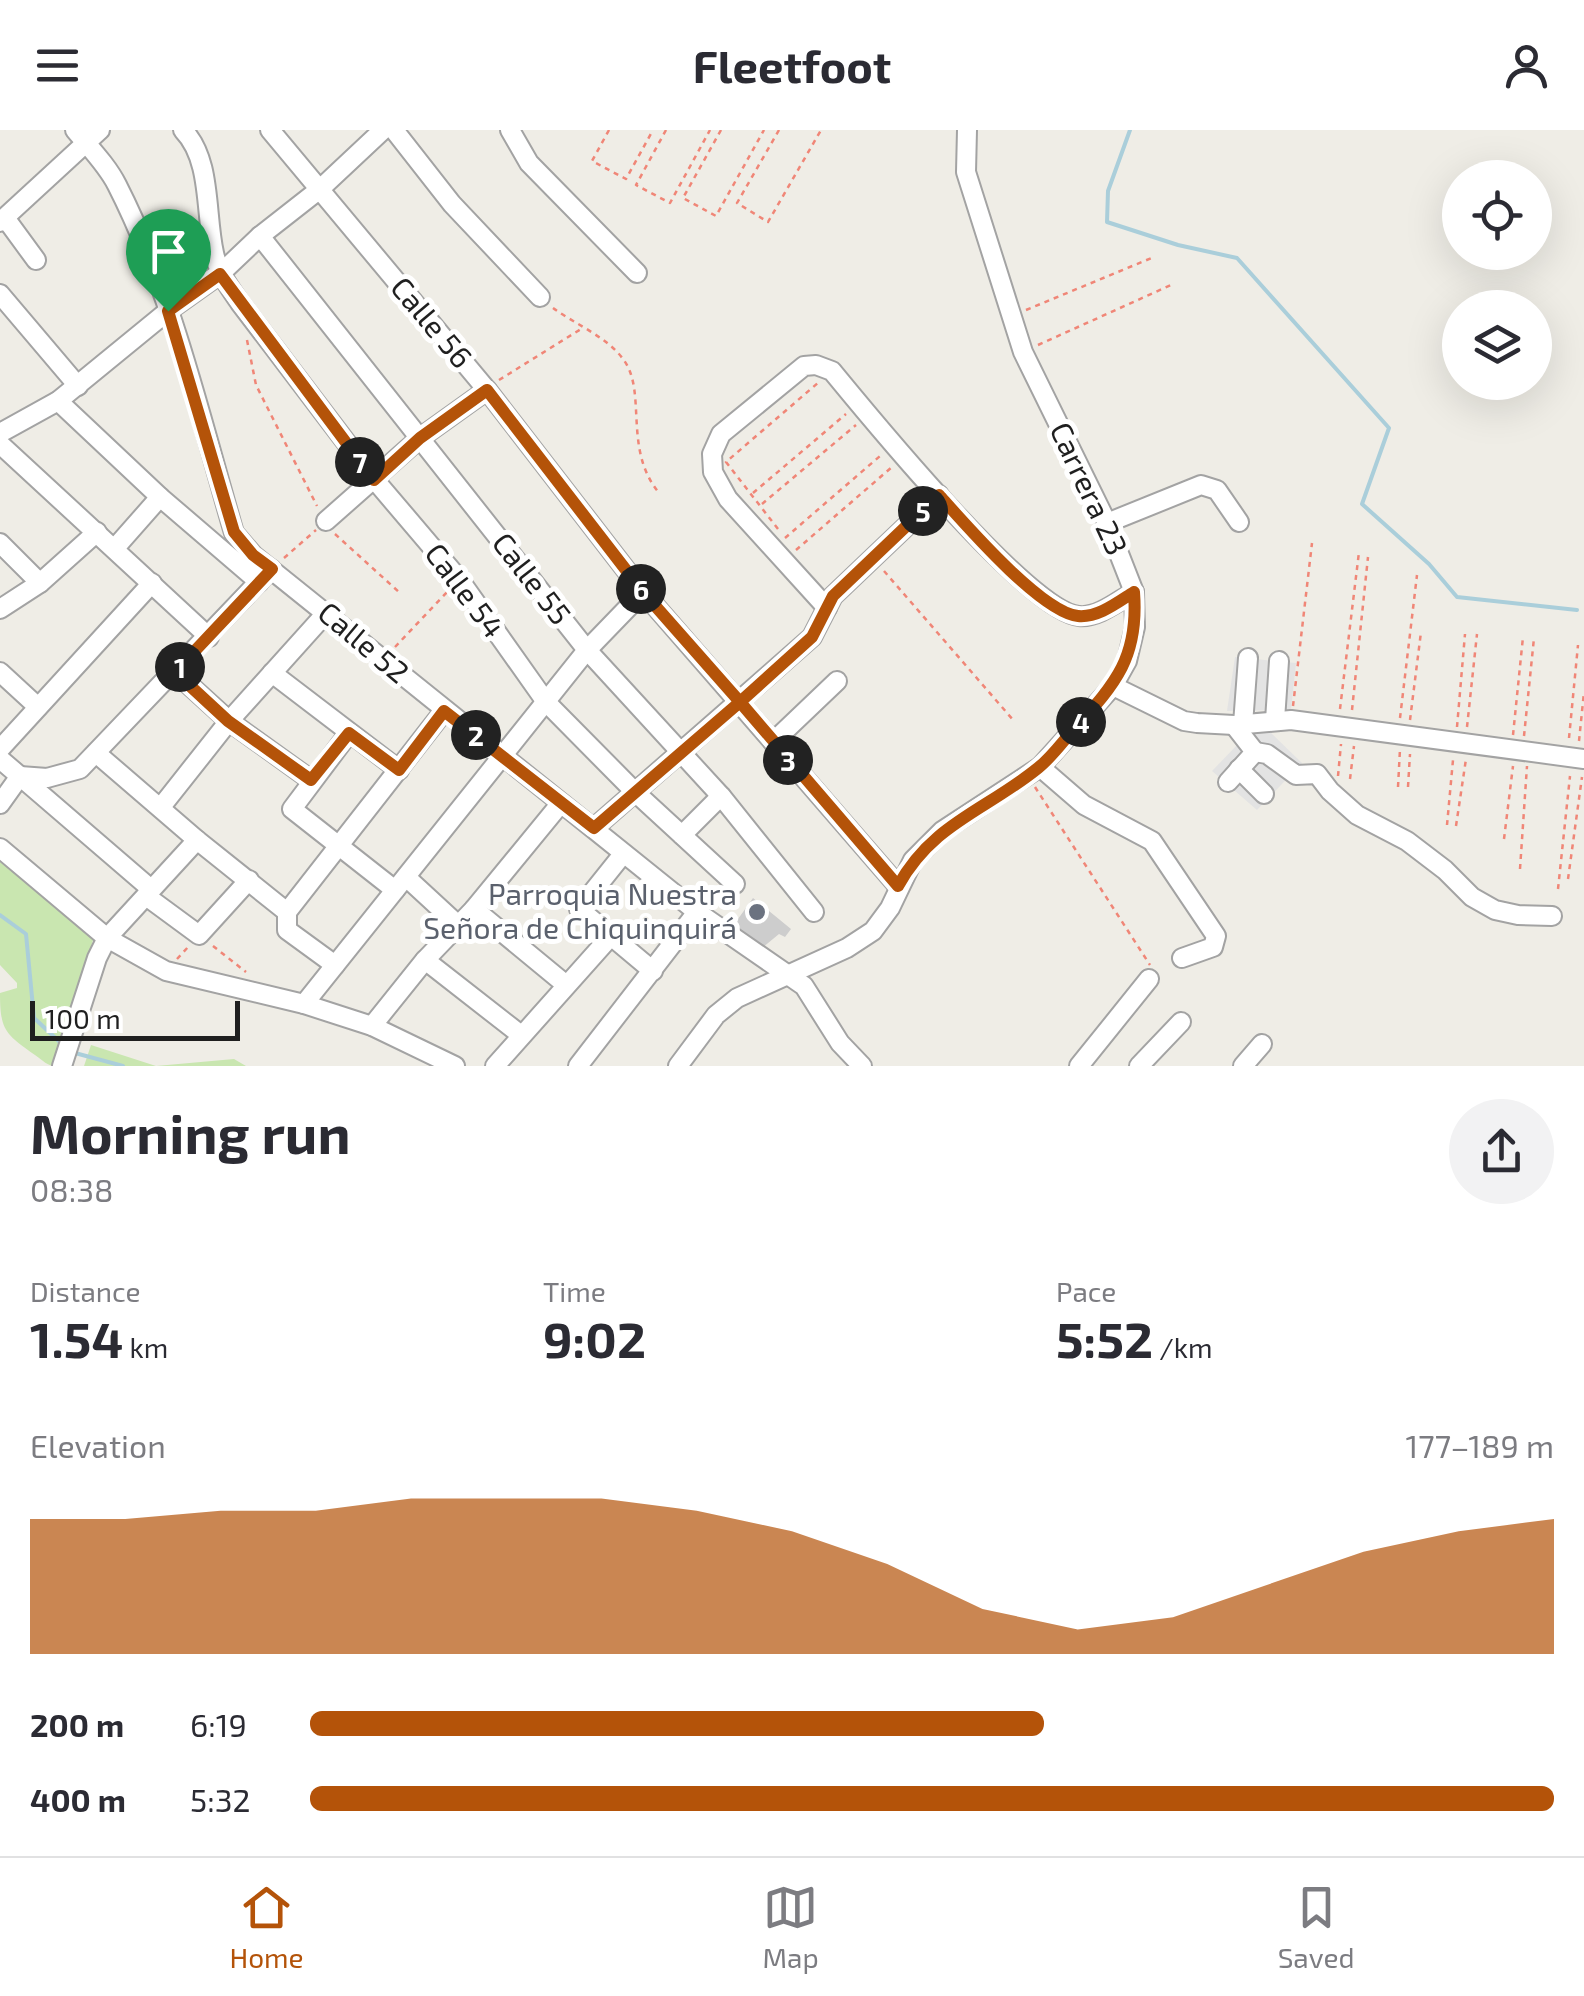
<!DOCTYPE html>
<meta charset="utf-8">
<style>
body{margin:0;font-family:"Exo 2",sans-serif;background:#f2f2f3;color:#2b2b33;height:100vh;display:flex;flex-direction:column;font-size:38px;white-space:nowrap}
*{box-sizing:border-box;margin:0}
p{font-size:32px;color:#7c7c81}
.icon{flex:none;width:55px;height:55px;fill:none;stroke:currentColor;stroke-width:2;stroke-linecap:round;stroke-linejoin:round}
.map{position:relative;height:936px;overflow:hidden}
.drawer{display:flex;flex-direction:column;background:#fff;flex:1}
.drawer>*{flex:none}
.buttons{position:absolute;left:1442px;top:30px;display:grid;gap:20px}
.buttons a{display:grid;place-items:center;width:110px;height:110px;border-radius:50%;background:#fff;box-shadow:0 10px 40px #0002;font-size:50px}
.scale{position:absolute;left:30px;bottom:25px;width:210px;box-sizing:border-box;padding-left:10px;border:5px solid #1f1f1f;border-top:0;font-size:28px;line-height:35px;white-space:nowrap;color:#1f1f1f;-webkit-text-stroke:8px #fff;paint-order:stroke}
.pin{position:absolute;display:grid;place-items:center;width:85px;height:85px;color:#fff;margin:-102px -42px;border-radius:50% 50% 50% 0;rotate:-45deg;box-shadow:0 0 10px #0007}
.pin .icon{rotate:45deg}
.km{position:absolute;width:50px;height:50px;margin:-25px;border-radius:50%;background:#222;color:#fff;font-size:28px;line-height:50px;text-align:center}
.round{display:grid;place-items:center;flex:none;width:105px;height:105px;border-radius:52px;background:#f2f2f3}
.summary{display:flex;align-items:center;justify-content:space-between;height:170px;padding:0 30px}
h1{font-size:55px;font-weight:700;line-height:75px}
.metrics{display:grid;grid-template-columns:repeat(3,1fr);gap:15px;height:170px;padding:10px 30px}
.metrics div{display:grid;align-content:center}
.metrics b{font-size:50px;font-weight:700}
.metrics small{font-size:28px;font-weight:400}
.metrics p{font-size:28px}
.chart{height:280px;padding:20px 30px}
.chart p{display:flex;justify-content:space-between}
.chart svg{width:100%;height:180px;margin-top:10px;fill:#b45309;opacity:.7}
ul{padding:0 30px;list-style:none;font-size:32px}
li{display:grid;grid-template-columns:160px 120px 1fr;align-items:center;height:75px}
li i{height:25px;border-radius:12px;background:#b45309}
header{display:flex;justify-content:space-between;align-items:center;height:130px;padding:0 30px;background:#fff;font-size:45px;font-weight:700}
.dock{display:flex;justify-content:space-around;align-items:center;height:140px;border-top:2px solid #e1e1e2;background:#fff;font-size:28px;color:#7c7c81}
.dock a{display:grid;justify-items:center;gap:5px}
.dock .on{color:#b45309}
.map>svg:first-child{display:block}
.religious{fill:#cdcdcd}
.grass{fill:#c9e6b0}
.parking{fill:#e3e3e3}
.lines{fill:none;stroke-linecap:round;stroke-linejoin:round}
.stream{stroke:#aaceda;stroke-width:4}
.minor-casing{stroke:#a3a3a3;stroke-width:22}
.path{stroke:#f08677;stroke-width:2.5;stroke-dasharray:5 5;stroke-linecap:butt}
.minor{stroke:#fff;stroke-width:18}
.route-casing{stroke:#fff;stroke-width:20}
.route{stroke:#b45309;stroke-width:12}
.worship-dot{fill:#6b7280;stroke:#fff;stroke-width:4}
.labels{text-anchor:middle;stroke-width:10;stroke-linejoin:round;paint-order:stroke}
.street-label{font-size:30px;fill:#1f1f1f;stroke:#fff}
.worship-label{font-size:30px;fill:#5b616d;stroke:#fff;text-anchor:end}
</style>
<header><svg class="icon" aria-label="menu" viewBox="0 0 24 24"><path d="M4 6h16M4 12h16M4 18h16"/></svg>Fleetfoot<svg class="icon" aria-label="person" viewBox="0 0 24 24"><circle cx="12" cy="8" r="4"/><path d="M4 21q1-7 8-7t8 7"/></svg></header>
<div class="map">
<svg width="1584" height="936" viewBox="0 0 1584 936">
<rect width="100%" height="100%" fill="#efede6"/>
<path class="religious" d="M753 768 791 799 785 807 779 804 762 818 733 796Z"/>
<g class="grass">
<path d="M0 732 64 780 93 810 57 936C46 936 44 931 35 925 5 904 0 900 0 863L17 858V853L0 835Z"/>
<path d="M91 915 156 936 234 929 246 936H84Z"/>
</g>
<g class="parking">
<path d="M1235 527 1296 533 1291 580 1227 581Z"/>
<path d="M1236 600H1268L1302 633 1257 680 1212 641 1238 614Z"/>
</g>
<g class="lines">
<g class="stream">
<path d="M1130 0 1108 61 1107 92 1178 115 1237 128 1389 298 1362 374 1429 434 1457 467 1577 480"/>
<path d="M0 785 26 804 34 888 63 915"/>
<path d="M75 923 123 936"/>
</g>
<g class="minor-casing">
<g id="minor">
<path d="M75 0C89 17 107 35 117 55 172 163 200 286 234 403L253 425 697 782 804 856 840 913 862 936"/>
<path d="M183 0C212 30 205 83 214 123 218 142 229 157 240 173L374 349 459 449 546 572 635 662 735 754"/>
<path d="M270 0 487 260 643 462 898 756"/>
<path d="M394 0 452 74 540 167"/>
<path d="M510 0 529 33 637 143"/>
<path d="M6 89 36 130"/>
<path d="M0 92 100 0"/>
<path d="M260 106 587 520 721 666 814 782"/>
<path d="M0 164 78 256"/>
<path d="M58 271 160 367 259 452"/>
<path d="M0 303 58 271 168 181 220 144 260 106 320 59 383 0"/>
<path d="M0 314 209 507"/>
<path d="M326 391 420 308 487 260"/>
<path d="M1107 393 1201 355 1217 360 1239 392"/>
<path d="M0 413 40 453"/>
<path d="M115 418 160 367"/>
<path d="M827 478 728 369 713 342 712 324 721 304 804 236 816 235 832 241C869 286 1030 483 1079 486 1098 488 1118 471 1134 462"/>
<path d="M0 479 40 453 97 402"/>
<path d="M0 542 38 577"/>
<path d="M175 542 229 591 311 650"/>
<path d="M272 543 399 640"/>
<path d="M1113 556 1184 591 1197 593 1234 595 1291 590 1584 629"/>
<path d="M1275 590 1279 531"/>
<path d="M1243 594 1248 528"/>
<path d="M349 603 292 679 395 760"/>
<path d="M773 612 837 551"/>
<path d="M0 619 152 453"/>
<path d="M1255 622 1267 624 1296 645 1317 644 1330 661 1357 685 1407 711 1445 740 1472 767 1495 780 1518 785 1552 786"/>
<path d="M96 623 197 710 287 782"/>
<path d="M0 629 151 759"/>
<path d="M1040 637 1084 675 1152 711 1216 806 1213 817 1182 828"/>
<path d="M1239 639 1264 664"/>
<path d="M20 646 47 648 80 639 271 439"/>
<path d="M1228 652 1255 622 1234 595"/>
<path d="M0 674 20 646"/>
<path d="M161 677 229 591 327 482"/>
<path d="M594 698 812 507 833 466 939 365"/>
<path d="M682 705 721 666"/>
<path d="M0 718 107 808 166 841 304 874 372 896 455 936"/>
<path d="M623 724 579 779 653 841"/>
<path d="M406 747 457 794"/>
<path d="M146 766 199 805 249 750"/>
<path d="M474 779 565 854"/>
<path d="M287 782 444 581"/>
<path d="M287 782V800L335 835"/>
<path d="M425 830 521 905"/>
<path d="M304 874 587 520 643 462"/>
<path d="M372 896 425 830 474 779 561 673"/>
<path d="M62 936 97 828 107 808 197 710"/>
<path d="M495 936 610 807"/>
<path d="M578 936 697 782"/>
<path d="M678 936 716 885 737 868 847 818 873 801 890 778 913 730 942 701 1040 637 1113 556 1127 531 1135 497 1134 462 1107 393 1023 222 966 42 967 0"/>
<path d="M1079 936 1149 849"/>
<path d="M1139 936 1181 892"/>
<path d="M1243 936 1262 914"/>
</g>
</g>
<g class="path">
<path d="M609 0 592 31 626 49 653 0"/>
<path d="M666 0 636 55 670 73 710 0"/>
<path d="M721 0 683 68 716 86 764 0"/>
<path d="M779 0 737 73 768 92 821 0"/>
<path d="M553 178C575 194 607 207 623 229 648 261 622 320 660 364"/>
<path d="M1026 180 1154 127"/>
<path d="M247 210 256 255 317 376"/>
<path d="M1038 215 1171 155"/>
<path d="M499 250 581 199"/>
<path d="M753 363 846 284"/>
<path d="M762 374 856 295"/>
<path d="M778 399 726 332 819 252"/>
<path d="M335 404 400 463"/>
<path d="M785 408 880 326"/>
<path d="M796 420 892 337"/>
<path d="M284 428 316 400"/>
<path d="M884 441 1014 591"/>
<path d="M395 517 448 461"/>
<path d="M1293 576 1312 413"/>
<path d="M1340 579 1359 422"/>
<path d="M1352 580 1368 427"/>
<path d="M1400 588 1417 445"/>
<path d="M1410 590 1421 502"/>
<path d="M1457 597 1465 504"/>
<path d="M1467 597 1477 504"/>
<path d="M1513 605 1523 507"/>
<path d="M1524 606 1534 508"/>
<path d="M1569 608 1578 515"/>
<path d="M1579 611 1584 562"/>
<path d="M1338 646 1341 614"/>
<path d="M1350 649 1354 616"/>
<path d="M1035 657 1150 835"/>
<path d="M1398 657 1400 619"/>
<path d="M1408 657 1410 624"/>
<path d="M1447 695 1453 630"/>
<path d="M1456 696 1466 629"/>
<path d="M1504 709 1513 636"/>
<path d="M1520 739 1527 636"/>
<path d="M1568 749 1582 647"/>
<path d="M1558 759 1570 646"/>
<path d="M213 816 246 842"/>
<path d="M177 829 189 816"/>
</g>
<use href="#minor" class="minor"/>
</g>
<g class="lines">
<g class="route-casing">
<path id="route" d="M168 181 234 402 253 425 272 439 175 542 228 591 311 650 349 603 399 640 444 581 594 698 740 572 898 756C933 693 985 681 1038 638 1052 627 1063 611 1075 598 1116 553 1139 527 1134 462 1118 472 1098 488 1078 486 1041 482 965 394 939 365L833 466 812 507 740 572 643 462 487 260 420 308 374 350 220 144 168 181"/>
</g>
<use href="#route" class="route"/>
</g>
<circle class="worship-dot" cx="757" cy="782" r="10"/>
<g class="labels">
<g class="street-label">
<text transform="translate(431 193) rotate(50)" y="10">Calle 56</text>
<text transform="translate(1088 359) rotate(65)" y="10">Carrera 23</text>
<text transform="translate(531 449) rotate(52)" y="10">Calle 55</text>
<text transform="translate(464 461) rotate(53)" y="10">Calle 54</text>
<text transform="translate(363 513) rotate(40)" y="10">Calle 52</text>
</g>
<g class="worship-label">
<text x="737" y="775">Parroquia Nuestra<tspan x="737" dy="34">Señora de Chiquinquirá</tspan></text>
</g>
</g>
</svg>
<div class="buttons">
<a><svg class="icon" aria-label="locate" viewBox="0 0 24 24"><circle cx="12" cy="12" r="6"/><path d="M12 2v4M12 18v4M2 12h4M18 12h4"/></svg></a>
<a><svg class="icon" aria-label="layers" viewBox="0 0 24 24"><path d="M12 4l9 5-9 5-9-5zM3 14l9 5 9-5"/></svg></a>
</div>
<div class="scale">100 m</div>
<div class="pin" style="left:168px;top:181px;background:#1e9e55"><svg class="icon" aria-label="arrive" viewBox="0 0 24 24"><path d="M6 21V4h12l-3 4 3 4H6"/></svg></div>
<b class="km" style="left:180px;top:537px">1</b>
<b class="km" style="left:476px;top:605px">2</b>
<b class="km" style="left:788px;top:630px">3</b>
<b class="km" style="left:1081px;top:592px">4</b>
<b class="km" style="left:923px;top:381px">5</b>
<b class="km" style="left:641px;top:459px">6</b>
<b class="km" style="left:360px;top:332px">7</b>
</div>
<section class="drawer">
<div class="summary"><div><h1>Morning run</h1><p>08:38</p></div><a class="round"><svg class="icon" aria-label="share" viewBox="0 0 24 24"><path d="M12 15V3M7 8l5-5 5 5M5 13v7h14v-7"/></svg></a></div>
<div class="metrics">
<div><p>Distance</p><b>1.54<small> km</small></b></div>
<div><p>Time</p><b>9:02</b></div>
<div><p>Pace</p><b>5:52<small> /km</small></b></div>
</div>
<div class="chart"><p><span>Elevation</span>177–189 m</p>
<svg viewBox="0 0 160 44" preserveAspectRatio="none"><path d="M0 44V11L10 11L20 9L30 9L40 6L50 6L60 6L70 9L80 14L90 22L100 33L110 38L120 35L130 27L140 19L150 14L160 11V44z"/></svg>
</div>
<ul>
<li><b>200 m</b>6:19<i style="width:59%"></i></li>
<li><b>400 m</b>5:32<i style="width:100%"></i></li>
</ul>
</section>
<nav class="dock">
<a class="on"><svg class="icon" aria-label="home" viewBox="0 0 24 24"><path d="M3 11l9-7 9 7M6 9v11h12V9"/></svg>Home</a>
<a><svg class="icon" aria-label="map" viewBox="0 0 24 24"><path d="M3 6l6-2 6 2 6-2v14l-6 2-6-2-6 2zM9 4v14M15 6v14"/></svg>Map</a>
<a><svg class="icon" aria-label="saved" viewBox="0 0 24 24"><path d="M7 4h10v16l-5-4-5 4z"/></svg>Saved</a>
</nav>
